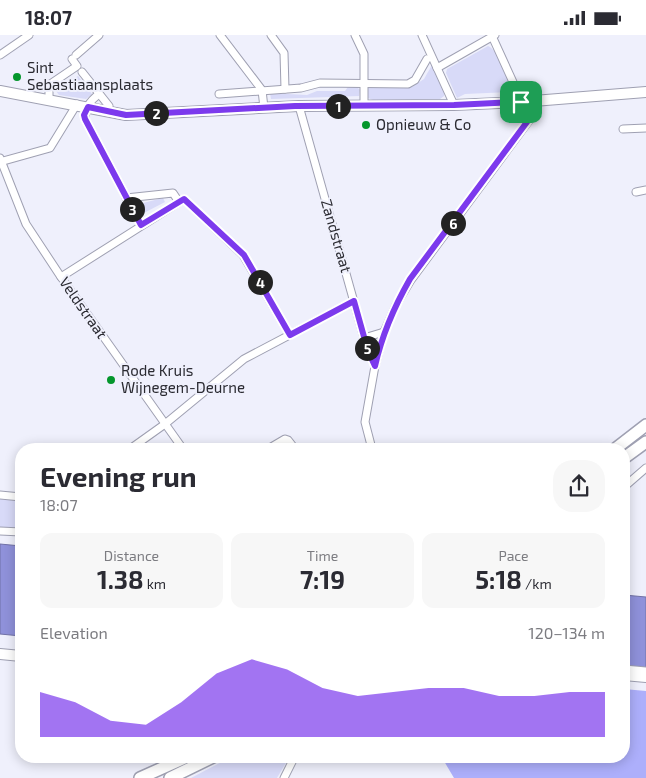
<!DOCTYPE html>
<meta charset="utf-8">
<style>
body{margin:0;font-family:"Exo 2",sans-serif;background:#f7f7f7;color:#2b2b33;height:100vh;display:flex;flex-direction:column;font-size:19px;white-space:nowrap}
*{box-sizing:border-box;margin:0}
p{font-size:16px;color:#7c7c81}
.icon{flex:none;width:28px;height:28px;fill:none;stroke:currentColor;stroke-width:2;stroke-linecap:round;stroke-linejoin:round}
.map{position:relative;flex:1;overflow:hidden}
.panel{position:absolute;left:15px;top:408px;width:615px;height:320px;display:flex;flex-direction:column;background:#fff;border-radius:20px;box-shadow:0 2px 12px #0003}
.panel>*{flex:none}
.pin{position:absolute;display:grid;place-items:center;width:42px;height:42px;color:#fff;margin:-21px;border-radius:10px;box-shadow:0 2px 8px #0006}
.km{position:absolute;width:25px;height:25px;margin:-12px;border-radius:50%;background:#222;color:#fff;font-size:14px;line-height:25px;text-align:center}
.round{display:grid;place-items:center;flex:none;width:52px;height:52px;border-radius:20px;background:#f7f7f7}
.headline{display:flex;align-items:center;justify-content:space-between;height:85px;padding:0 25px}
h1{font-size:28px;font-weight:700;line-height:38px}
.figures{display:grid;grid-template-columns:repeat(3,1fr);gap:8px;height:85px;padding:5px 25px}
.figures div{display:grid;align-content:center;border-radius:12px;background:#f7f7f7;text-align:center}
.figures b{font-size:25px;font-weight:700}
.figures small{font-size:14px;font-weight:400}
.figures p{font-size:14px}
.chart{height:140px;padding:10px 25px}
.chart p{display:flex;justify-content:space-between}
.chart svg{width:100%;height:90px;margin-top:5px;fill:#7c3aed;opacity:.7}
.status{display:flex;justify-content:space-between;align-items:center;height:35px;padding:0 25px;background:#fff;direction:ltr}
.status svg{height:14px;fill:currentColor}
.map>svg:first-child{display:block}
.green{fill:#d8daf8}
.forest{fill:#adaffb}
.water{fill:#8f91da;stroke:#7172a7}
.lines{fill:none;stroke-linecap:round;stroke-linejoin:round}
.street-casing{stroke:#9fa0b2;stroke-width:9}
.secondary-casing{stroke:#9fa0b2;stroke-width:12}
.primary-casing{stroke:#9fa0b2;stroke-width:14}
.street{stroke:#fff;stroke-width:7}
.secondary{stroke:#fff;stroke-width:10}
.primary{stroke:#fff;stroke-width:11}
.route-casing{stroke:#fff;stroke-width:10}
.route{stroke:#7c3aed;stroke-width:6}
.poi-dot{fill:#04962c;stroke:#eff0fc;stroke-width:2}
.labels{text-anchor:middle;stroke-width:4;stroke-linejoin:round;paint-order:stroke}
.poi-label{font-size:15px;fill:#2a2a31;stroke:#eff0fc;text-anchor:start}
.street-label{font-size:15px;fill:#2a2a31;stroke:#eff0fc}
</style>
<div class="status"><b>18:07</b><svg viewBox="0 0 49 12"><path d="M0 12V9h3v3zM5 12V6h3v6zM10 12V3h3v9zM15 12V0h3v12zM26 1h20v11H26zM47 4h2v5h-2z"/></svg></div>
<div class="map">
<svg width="646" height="743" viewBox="0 0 646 743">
<rect width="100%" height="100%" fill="#eff0fc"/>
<g class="green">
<path d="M488 11C497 13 511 47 510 57L465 59 457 63 446 38 447 34Z"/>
<path d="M432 30 444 54V61L440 64 373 65 368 63V51L412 52 424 44Z"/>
<path d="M78 41 92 59 86 64 59 60 56 56Z"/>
<path d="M356 51 360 55 359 61 271 64 270 58 307 60 317 56H345L348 52Z"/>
<path d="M163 163 165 167 140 180 135 170Z"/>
<path d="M0 464 21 466V493L0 492Z"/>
<path d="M233 721H290L277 743H191Z"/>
</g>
<path class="forest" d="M624 654 646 656V743H454L441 721H624Z"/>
<g class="water">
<path d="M0 509 21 511V601L0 599Z"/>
<path d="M624 560 646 562V633L624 631Z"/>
</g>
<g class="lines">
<g class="street-casing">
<g id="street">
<path d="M220 0 262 55 264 73"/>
<path d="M271 0 284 18 285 54"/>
<path d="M355 0 364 19V71"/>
<path d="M422 0 454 70"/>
<path d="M492 1 518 58 521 60V67"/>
<path d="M0 20 29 0"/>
<path d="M76 20 99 0"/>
<path d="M437 33 495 0"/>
<path d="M82 37 109 71"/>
<path d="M99 59C91 65 84 74 85 84L141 190"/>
<path d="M219 59 301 53 320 48 408 49 415 45 427 24"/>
<path d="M49 64V50L77 31 72 24"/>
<path d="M299 71 368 317 375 330"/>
<path d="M623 94 646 93"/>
<path d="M0 123 26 189 61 242 183 414"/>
<path d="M0 127 50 113 77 69"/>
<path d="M636 157 646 155"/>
<path d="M126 163 173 158 179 167"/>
<path d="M61 242 184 164 243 220 290 300"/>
<path d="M364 303 384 297"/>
<path d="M130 414 165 389 244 324 354 266"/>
<path d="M268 414 285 404 288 405 295 414"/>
<path d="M372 414 365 387 375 331 384 297 396 270 411 245 531 83 535 77V66"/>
<path d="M624 452 646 433"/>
<path d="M0 460 21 462"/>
<path d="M0 496 21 497"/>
<path d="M624 634 646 636"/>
<path d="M284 743 295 721"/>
</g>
</g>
<g class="secondary-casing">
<g id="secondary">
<path d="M0 56 126 80 299 71 454 70 521 67 646 57"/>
<path d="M0 619 21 621"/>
<path d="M624 640 646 642"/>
</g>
</g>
<g class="primary-casing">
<g id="primary">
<path d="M615 414 646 390"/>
<path d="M624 423 646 407"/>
<path d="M140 743 189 721"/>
<path d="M170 743 215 721"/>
</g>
</g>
<use href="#street" class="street"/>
<use href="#secondary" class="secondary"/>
<use href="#primary" class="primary"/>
</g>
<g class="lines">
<g class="route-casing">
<path id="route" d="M535 66 534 77 530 83 410 244C394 272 382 300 375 331L368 316 354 266 290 300 244 220 184 164 141 190 85 84 84 80 88 72 126 80 295 71 454 70Z"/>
</g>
<use href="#route" class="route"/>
</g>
<g class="poi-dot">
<circle cx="17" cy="42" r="5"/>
<circle cx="366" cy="90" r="5"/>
<circle cx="111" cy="345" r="5"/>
</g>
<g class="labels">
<g class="poi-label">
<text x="27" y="38">Sint<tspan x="27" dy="17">Sebastiaansplaats</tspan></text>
<text x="376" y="95">Opnieuw &amp; Co</text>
<text x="121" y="341">Rode Kruis<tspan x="121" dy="17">Wijnegem-Deurne</tspan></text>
</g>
<g class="street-label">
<text transform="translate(336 201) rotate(74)" y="5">Zandstraat</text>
<text transform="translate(83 273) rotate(55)" y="5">Veldstraat</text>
</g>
</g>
</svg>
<div class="pin" style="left:521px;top:67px;background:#1e9e55"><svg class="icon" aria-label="arrive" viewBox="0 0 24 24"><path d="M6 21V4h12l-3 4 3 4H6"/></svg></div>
<b class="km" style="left:338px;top:71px">1</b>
<b class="km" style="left:156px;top:78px">2</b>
<b class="km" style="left:132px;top:174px">3</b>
<b class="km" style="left:260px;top:247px">4</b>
<b class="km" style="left:367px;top:313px">5</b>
<b class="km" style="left:453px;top:188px">6</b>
<section class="panel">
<div class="headline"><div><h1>Evening run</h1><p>18:07</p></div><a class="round"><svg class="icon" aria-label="share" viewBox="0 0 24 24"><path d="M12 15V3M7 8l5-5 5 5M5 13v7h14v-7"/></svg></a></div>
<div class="figures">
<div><p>Distance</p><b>1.38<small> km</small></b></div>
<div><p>Time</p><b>7:19</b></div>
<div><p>Pace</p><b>5:18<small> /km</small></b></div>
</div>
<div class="chart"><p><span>Elevation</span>120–134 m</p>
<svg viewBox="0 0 160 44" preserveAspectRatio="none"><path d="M0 44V22L10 27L20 36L30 38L40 27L50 13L60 6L70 11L80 20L90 24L100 22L110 20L120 20L130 24L140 24L150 22L160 22V44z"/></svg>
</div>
</section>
</div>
